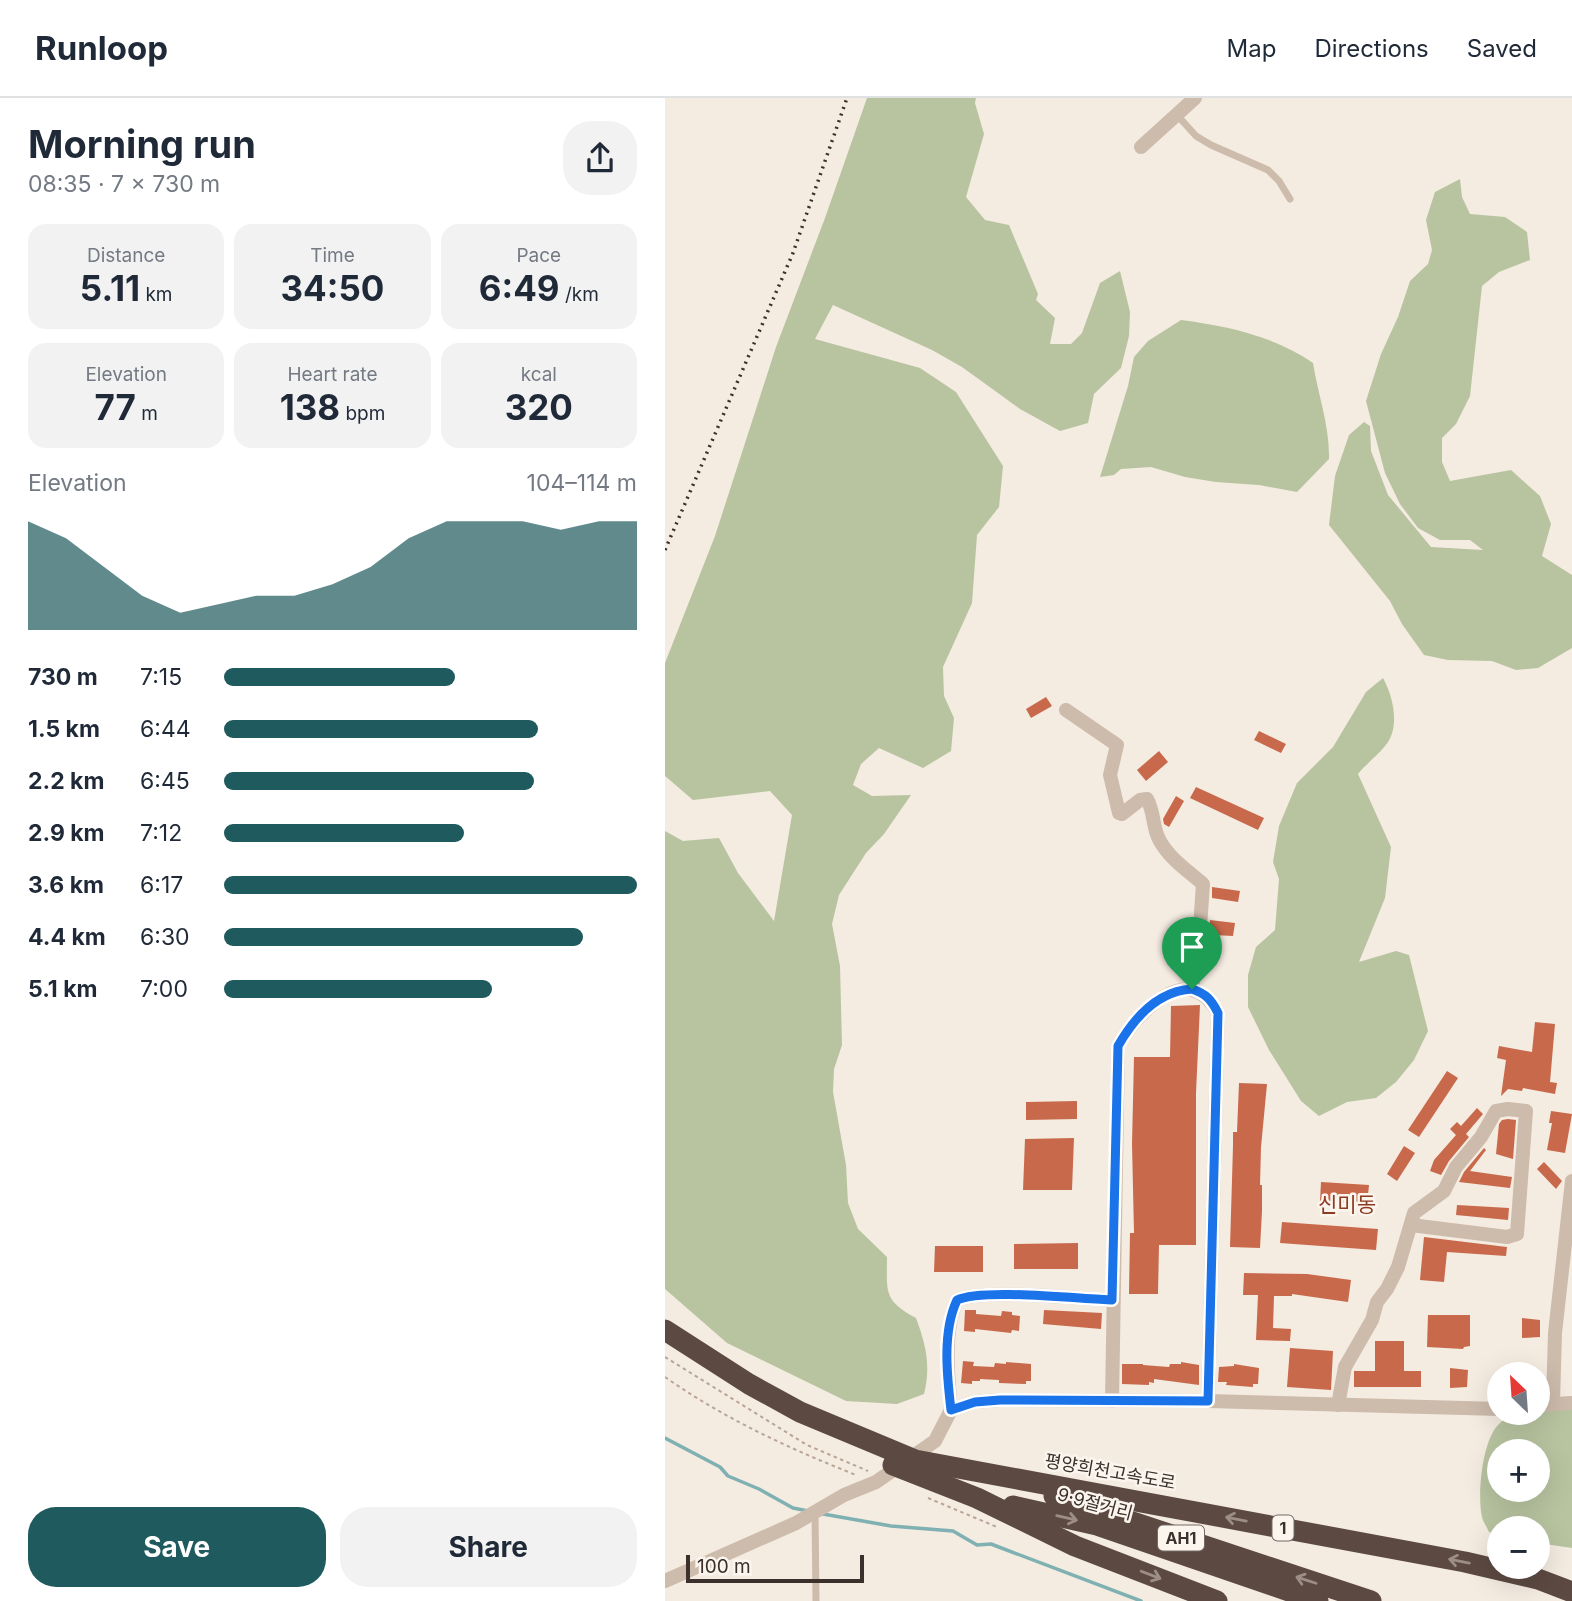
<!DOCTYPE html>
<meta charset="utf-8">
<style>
body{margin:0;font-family:Inter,"Noto Sans KR",sans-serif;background:#f2f2f3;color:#1f2937;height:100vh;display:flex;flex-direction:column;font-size:26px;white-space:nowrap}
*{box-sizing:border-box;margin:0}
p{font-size:23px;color:#747a83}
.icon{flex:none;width:38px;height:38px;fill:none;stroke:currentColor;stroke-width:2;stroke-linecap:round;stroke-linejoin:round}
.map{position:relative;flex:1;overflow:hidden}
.sheet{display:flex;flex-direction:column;background:#fff;width:665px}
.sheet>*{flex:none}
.needle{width:46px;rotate:335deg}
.buttons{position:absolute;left:822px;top:1264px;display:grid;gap:14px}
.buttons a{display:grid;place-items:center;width:63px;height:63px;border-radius:50%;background:#fff;box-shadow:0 7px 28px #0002;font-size:35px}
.scale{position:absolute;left:21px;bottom:18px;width:178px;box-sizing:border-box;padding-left:7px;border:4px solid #3b302b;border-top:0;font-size:19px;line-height:24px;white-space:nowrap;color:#3b302b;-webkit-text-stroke:5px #fbf5ee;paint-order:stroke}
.pin{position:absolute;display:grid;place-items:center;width:60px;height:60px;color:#fff;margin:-72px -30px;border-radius:50% 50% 50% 0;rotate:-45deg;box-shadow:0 0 7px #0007}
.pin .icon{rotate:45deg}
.round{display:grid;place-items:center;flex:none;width:74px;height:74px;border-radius:28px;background:#f2f2f3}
.head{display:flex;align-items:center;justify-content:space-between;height:119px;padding:0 28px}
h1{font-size:38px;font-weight:700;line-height:52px}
.figures{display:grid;grid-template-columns:repeat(3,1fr);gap:10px;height:119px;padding:7px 28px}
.figures div{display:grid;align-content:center;border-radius:18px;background:#f2f2f3;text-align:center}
.figures b{font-size:35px;font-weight:700}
.figures small{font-size:19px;font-weight:400}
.figures p{font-size:19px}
.chart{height:196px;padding:14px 28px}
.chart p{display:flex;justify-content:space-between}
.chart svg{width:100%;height:126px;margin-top:7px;fill:#1f5a5e;opacity:.7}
.cta{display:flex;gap:14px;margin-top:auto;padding:14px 28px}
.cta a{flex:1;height:80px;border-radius:28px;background:#1f5a5e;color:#fff;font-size:28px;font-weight:700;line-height:80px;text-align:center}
.cta a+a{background:#f2f2f3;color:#1f2937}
ul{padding:0 28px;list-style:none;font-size:23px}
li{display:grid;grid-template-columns:112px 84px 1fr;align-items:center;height:52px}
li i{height:18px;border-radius:9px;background:#1f5a5e}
header{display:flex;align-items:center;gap:42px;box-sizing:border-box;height:98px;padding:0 35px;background:#fff;border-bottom:2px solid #e0e1e3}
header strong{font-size:33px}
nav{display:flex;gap:38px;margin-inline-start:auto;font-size:24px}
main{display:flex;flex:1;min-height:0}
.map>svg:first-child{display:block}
.green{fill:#b8c4a0;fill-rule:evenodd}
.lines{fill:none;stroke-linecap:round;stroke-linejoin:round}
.stream{stroke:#7fb0b2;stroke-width:3.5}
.building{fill:#c8694b}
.path{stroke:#b9a596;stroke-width:2;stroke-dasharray:3.5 3.5;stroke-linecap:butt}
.lane{stroke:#cdbbac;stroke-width:7}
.street{stroke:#cdbbac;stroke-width:14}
.highway{stroke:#5c4a42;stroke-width:21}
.rail{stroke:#3b302b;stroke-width:3.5;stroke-dasharray:2 5;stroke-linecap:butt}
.oneway{stroke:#9c8e87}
.route-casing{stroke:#fff;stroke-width:14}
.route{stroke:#1a73e8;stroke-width:9}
.labels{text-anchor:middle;stroke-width:5;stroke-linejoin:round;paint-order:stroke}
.shield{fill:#fbf5ee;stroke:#756b66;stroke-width:2}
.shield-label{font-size:16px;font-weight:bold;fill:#3b302b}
.street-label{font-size:18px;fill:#3b302b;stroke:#fbf5ee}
.quarter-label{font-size:21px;fill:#8c3b22;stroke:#fbf5ee}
</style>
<header>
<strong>Runloop</strong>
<nav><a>Map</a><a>Directions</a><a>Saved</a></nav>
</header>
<main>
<section class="sheet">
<div class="head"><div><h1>Morning run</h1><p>08:35 · 7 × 730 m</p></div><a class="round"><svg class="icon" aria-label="share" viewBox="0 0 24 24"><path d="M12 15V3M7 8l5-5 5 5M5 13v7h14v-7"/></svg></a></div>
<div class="figures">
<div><p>Distance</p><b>5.11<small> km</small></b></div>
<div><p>Time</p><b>34:50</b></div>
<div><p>Pace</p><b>6:49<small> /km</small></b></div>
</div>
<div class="figures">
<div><p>Elevation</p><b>77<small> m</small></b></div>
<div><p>Heart rate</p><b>138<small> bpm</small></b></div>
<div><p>kcal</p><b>320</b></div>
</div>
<div class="chart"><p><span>Elevation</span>104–114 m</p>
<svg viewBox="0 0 160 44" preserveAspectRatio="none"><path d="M0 44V6L10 12L20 22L30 32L40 38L50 35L60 32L70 32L80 28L90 22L100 12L110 6L120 6L130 6L140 9L150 6L160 6V44z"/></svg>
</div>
<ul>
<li><b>730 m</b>7:15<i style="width:56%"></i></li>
<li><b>1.5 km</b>6:44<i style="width:76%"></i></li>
<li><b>2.2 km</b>6:45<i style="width:75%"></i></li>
<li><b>2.9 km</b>7:12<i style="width:58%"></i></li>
<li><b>3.6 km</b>6:17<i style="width:100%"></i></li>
<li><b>4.4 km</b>6:30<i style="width:87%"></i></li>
<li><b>5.1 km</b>7:00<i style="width:65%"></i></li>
</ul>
<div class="cta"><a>Save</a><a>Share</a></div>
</section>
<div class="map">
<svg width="907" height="1503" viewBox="0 0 907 1503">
<rect width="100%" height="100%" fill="#f4ebe1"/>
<g class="green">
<path d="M202 0H311L310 5 319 36 301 99 320 122 344 127 373 196 371 202 390 220 385 246H406L417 235 435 185 455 173 465 214 464 238 456 270 429 296 423 325 395 333 355 311 297 269 267 252 168 207 150 241 255 270 291 294 338 368 334 409 312 437 307 505 278 569 279 598 289 620 286 653 258 670 214 650 196 666 188 687 207 698 246 697 219 736 201 755 174 797 167 826 175 868 177 947 169 971 168 994 181 1067 183 1105 193 1131 222 1159C222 1194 218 1202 251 1220 261 1247 266 1268 259 1296L232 1306 181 1303 62 1245 0 1191V733L18 743 54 740 73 775 109 823 127 717 105 693 28 702 0 678V565L50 438 111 249 160 120Z"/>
<path d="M795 81 797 99 805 116 840 119 862 134 865 162 834 174 817 188 805 298 791 326 777 340V364L785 383 846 372 875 398 886 426 877 458 907 477V550L873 570 851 572 827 563 783 562 759 557 737 526 725 503 664 427 670 378 684 337 699 324 705 328 706 353 723 397 766 449 818 452 805 442H775L753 430 735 406 720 375 701 303 716 256 733 219 745 183 763 166 767 152 761 122 770 94Z"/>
<path d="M516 222C562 228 609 238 648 265 653 297 665 329 664 361L632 394 594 387 551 384 520 379 486 369 456 371 449 377 435 379 463 288 469 259 483 243Z"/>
<path d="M718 580C728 598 736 630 720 648 712 658 701 666 693 676L726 749 720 800 694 864 731 853 744 857 763 933 749 962 731 984 711 1000 682 1004 654 1018 636 1003 604 952 583 909V877L591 849 610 832 614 781 608 764 614 728 632 685 668 649 701 594Z"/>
<path d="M891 1311H907V1450L873 1445V1430H835V1437L824 1434C822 1429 818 1424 817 1419 812 1398 817 1340 835 1325 847 1314 875 1314 891 1311ZM835 1353H873V1391H835Z"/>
</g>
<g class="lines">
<g class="stream">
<path d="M0 1340 55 1369 63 1378 94 1391 128 1410 143 1413"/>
<path d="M158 1416 226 1428 288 1433 312 1447 326 1446 476 1503"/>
</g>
</g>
<g class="building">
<path d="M381 599 387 608 366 620 361 611Z"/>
<path d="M594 633 621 646 616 655 589 642Z"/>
<path d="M494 653 503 664 481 683 472 672Z"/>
<path d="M531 689 599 720 593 732 525 700Z"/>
<path d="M511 698 519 703 504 729 499 726 498 721Z"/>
<path d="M547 789 575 793 573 804 547 800Z"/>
<path d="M545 822 570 825 568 838 549 837 548 843 544 842Z"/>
<path d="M535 907 531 995V1147H494L493 1196H464L465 1135H469L467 1046 469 959H505L506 908Z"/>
<path d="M870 924 890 926 885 984 892 985 890 996 858 990 857 993 843 991 836 998 841 962 832 960 834 948 867 954Z"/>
<path d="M782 973 793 980 754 1039 743 1032Z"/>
<path d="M574 985 602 986 596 1049 595 1087H597V1113L595 1150 565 1149 568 1048V1034H572Z"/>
<path d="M412 1003V1021L361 1022V1004Z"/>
<path d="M812 1010 818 1016 801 1036 804 1039 784 1063 776 1077 765 1073 769 1062 791 1037 785 1031 792 1024 796 1028Z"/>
<path d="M886 1013 907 1016 900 1055 882 1052 887 1025H884Z"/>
<path d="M843 1021 851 1022 848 1061 831 1056 834 1026 837 1022Z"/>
<path d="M409 1040 407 1092H358L360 1041Z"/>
<path d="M739 1048 750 1055 732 1083 722 1076Z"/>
<path d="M819 1050 821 1052 805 1073 847 1079 845 1090 794 1084 799 1074Z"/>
<path d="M879 1064 897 1083 891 1091 872 1071Z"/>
<path d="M656 1084 704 1087 702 1106 655 1103Z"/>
<path d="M792 1107 844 1110 843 1122 791 1117Z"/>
<path d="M617 1124 713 1131 711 1152 615 1145Z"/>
<path d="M759 1139 842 1149 841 1158 782 1154 779 1184 755 1182Z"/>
<path d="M413 1145V1171H349V1146Z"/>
<path d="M270 1148H318V1174H269Z"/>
<path d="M579 1175 642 1176 686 1182 683 1204 627 1196V1198H609L608 1230 626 1231 625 1243 591 1242 593 1197H578Z"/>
<path d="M300 1212H311V1216L336 1218 337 1213 347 1214V1217L355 1218 354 1233 347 1232 346 1235 310 1231V1234L299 1233Z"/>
<path d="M379 1212 437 1215 436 1231 378 1226Z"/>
<path d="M763 1217H805V1248L799 1249 798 1251 762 1249Z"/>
<path d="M857 1220 875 1222V1239L857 1240Z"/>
<path d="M710 1243H739V1273H756V1289H689V1273H710Z"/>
<path d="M625 1250 668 1253 666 1292 622 1289Z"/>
<path d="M298 1263 309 1264 308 1268 329 1269 330 1265 341 1266V1264L366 1266V1283H361V1286L334 1285V1282L315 1281V1283H307V1286L296 1285Z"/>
<path d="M516 1264 534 1267V1287L489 1281V1285L484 1284V1287L457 1286V1266H478V1267L504 1269 505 1266H516Z"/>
<path d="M569 1266 594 1270 593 1286H588V1289L561 1287 562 1284H553L554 1269 569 1268Z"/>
<path d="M785 1270 803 1272 802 1289 785 1290Z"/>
</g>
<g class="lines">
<g class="path">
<path d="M0 1259 142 1347 203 1373"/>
<path d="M0 1279C60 1321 123 1350 191 1377"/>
<path d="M263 1400 332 1429"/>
</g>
<g class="lane">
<path d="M512 17 531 38 546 47 603 72 614 83 625 101"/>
<path d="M150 1415 151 1503"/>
</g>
<g class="street">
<path d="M476 49 530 0"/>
<path d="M401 612 452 647 445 677 454 715 457 716 475 702 482 701C490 715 487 730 495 743 504 760 523 773 538 786L534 844 527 891"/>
<path d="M447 1303 453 948C471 915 525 860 553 915L543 1303"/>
<path d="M888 1304 890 1235 907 1083"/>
<path d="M673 1307 680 1269 707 1222 712 1204 722 1191 733 1169 749 1115 779 1093 791 1069 816 1039 831 1013 843 1011 861 1013 852 1136 842 1139 746 1127"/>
<path d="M873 1307 907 1305"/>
<path d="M286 1312C283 1280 278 1232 292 1202 317 1190 415 1201 447 1202"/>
<path d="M0 1483 131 1425 179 1397 211 1384 270 1343 286 1312 310 1304 335 1302 543 1303 835 1311"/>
</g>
<g class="highway">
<path d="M0 1232 84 1286 135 1314 250 1362 800 1464 873 1481 907 1494"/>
<path d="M228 1367 312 1400 410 1448 552 1503"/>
<path d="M389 1398 706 1503"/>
<path d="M348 1408 432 1427 653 1503"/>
</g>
<path class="rail" d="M0 452 128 155 182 0"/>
</g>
<defs><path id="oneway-shaft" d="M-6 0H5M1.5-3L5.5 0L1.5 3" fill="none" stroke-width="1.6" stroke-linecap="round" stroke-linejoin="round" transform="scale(1.75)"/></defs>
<g class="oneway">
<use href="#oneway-shaft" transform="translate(402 1420) rotate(13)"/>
<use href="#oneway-shaft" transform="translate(571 1421) rotate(-169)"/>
<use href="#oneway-shaft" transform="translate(794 1463) rotate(-169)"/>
<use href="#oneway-shaft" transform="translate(486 1477) rotate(21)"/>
<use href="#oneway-shaft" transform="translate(641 1482) rotate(-162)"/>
</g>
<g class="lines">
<g class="route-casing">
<path id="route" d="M527 891C541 896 546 901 553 915L543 1303 335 1302 310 1304 286 1312C282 1278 277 1234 292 1202 317 1190 414 1201 447 1202L453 948C469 920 493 893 527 891Z"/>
</g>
<use href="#route" class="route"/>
</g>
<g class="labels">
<g class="shield">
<rect x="607.5" y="1417.5" width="21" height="25" rx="5"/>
<rect x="493" y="1427.5" width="46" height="25" rx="5"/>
</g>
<g class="shield-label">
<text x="618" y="1436">1</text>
<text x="516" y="1446">AH1</text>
</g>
<g class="street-label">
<text transform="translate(445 1374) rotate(10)" y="6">평양희천고속도로</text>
<text transform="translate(430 1406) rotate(15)" y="6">9·9절거리</text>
</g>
<g class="quarter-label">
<text x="682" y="1114">신미동</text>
</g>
</g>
</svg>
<div class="buttons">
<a><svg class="needle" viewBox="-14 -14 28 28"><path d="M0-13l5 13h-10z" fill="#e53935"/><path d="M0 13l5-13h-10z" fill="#747a83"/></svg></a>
<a>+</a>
<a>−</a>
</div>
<div class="scale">100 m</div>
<div class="pin" style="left:527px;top:891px;background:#1e9e55"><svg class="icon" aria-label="arrive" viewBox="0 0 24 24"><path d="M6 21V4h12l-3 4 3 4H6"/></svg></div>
</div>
</main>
